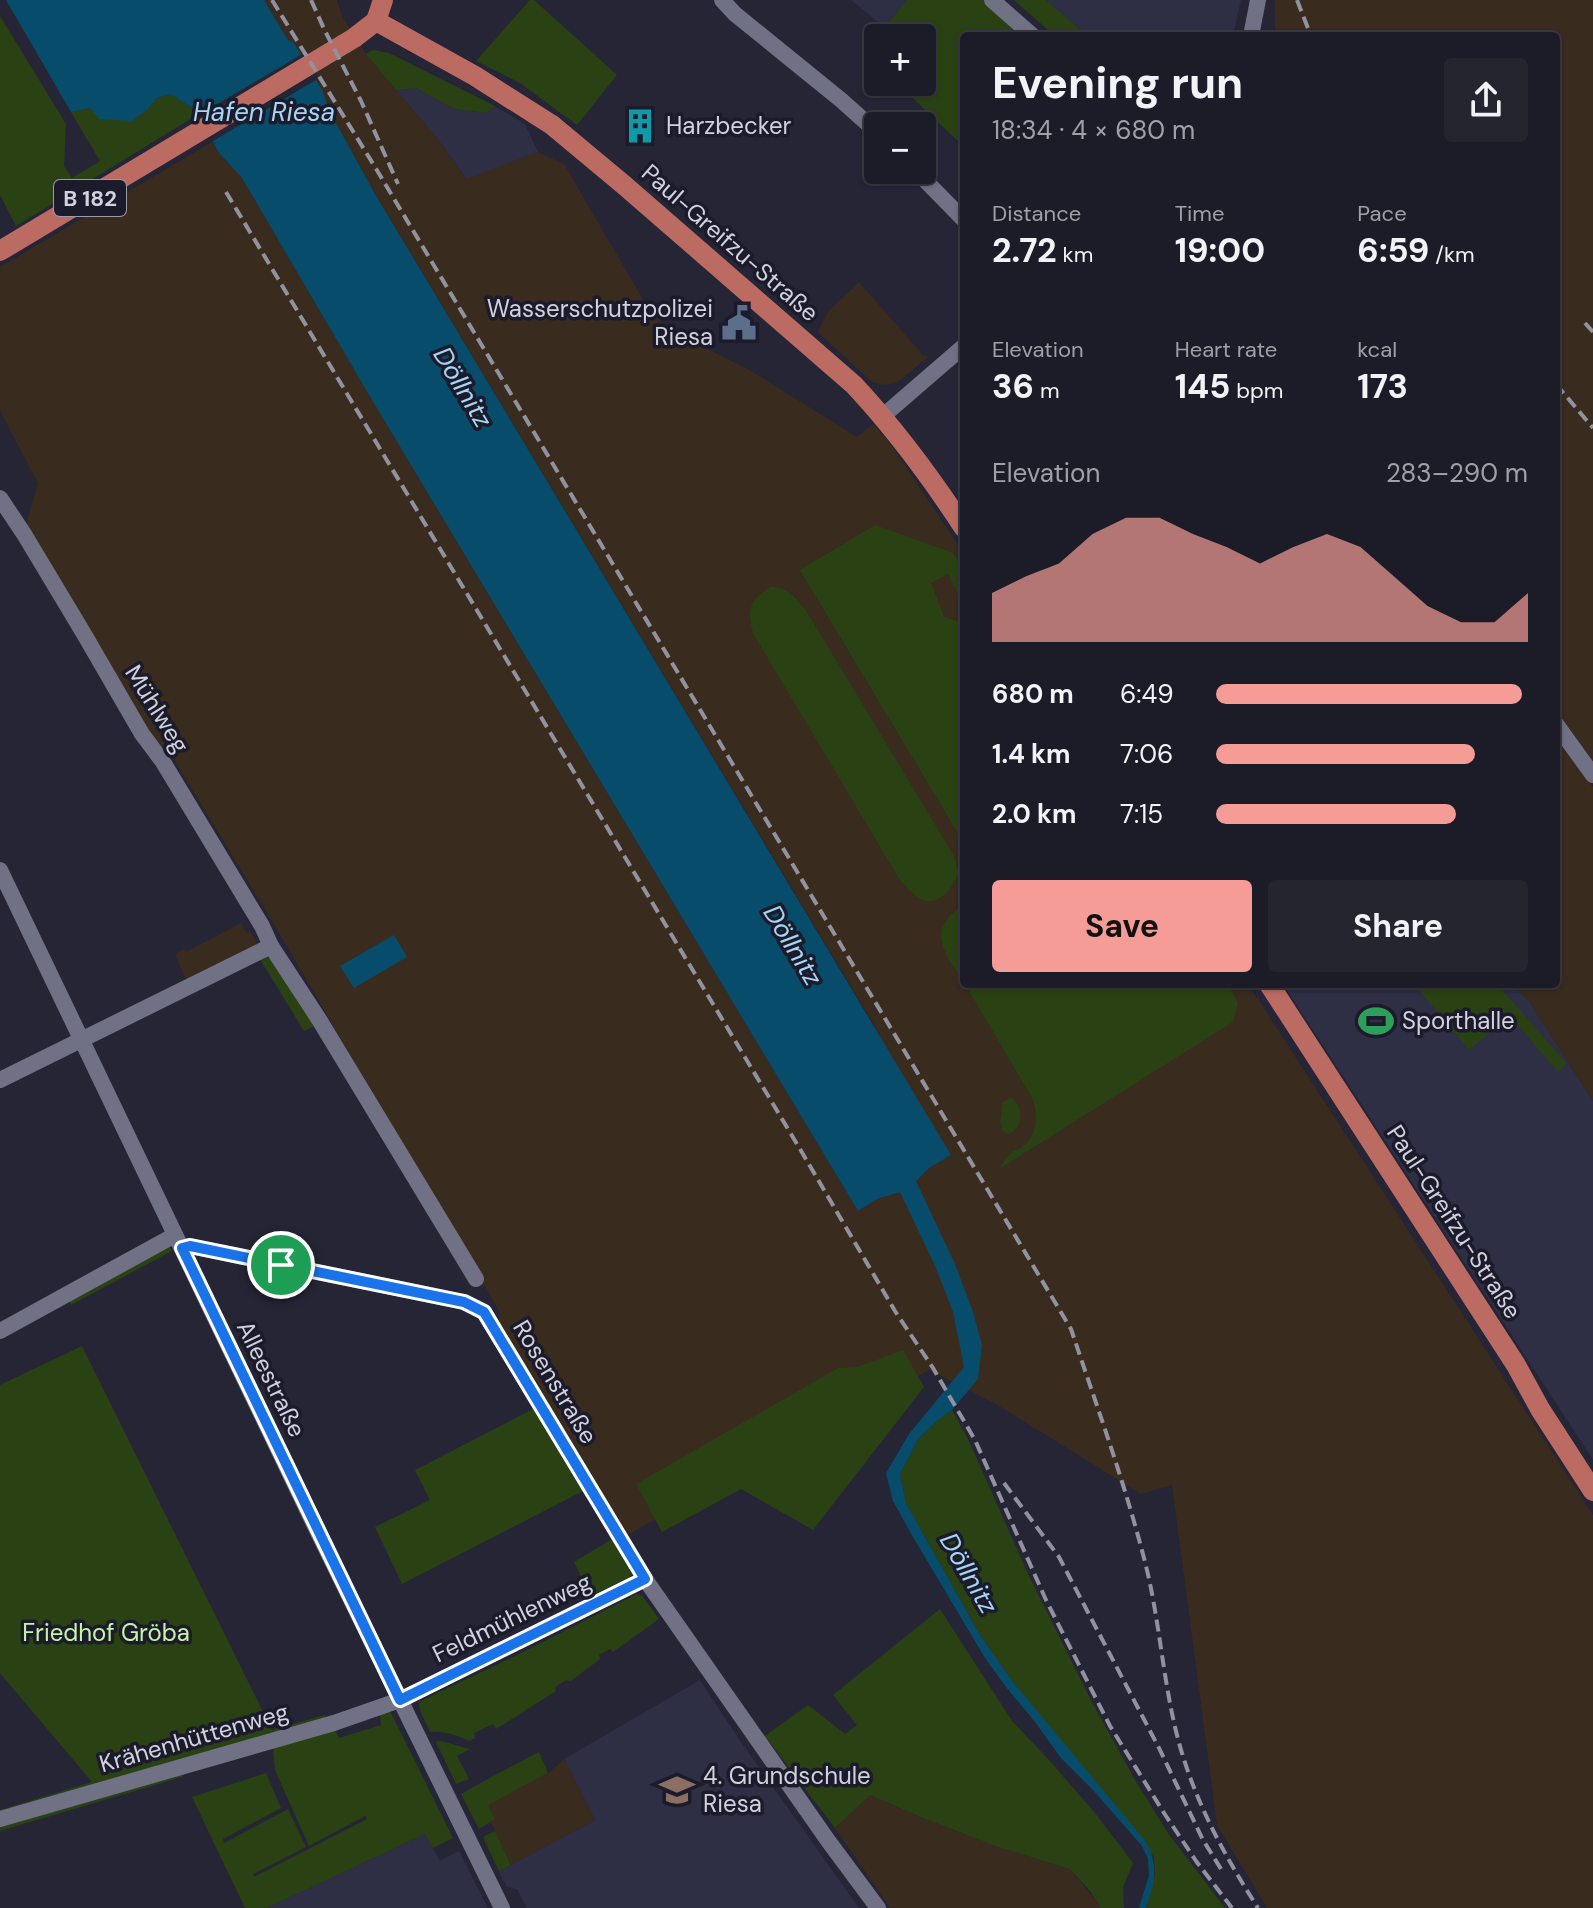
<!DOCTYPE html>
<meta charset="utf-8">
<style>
body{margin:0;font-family:"DM Sans",sans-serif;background:#252530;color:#f1f3f6;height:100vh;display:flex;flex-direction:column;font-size:30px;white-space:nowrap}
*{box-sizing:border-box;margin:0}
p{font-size:26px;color:#a0a1a8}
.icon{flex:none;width:44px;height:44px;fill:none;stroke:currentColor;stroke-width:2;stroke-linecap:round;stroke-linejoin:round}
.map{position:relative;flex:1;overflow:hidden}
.side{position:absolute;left:960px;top:32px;width:600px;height:956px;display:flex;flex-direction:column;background:#1c1c28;border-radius:8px;box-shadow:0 2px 6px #0004,0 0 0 2px #3a3a45}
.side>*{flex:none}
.buttons{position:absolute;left:864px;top:24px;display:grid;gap:16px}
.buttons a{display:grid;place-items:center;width:72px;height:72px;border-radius:8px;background:#1c1c28;box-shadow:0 2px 6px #0004,0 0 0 2px #3a3a45;font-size:40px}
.pin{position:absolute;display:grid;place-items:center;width:68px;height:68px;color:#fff;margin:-34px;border:4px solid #fff;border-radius:50%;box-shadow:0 2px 8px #0007}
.round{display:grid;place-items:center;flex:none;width:84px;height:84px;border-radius:8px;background:#252530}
.summary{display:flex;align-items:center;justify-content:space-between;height:136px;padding:0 32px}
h1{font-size:44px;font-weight:700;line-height:60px}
.metrics{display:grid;grid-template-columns:repeat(3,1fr);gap:12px;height:136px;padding:8px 32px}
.metrics div{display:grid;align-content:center}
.metrics b{font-size:34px;font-weight:700}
.metrics small{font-size:22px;font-weight:400}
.metrics p{font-size:22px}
.chart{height:224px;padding:16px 32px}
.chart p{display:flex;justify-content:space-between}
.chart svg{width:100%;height:144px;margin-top:8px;fill:#f59c96;opacity:.7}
.cta{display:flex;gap:16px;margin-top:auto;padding:16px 32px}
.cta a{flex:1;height:92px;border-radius:8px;background:#f59c96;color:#111;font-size:32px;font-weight:700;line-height:92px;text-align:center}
.cta a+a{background:#252530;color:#f1f3f6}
ul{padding:0 32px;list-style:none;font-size:26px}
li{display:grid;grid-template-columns:128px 96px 1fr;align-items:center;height:60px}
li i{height:20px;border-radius:10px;background:#f59c96}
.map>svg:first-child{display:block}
.built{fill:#2e2e45}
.industrial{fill:#392b1e}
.green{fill:#2a4213}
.water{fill:#084c6b}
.pier{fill:#252536}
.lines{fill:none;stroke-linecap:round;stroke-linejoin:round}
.minor{stroke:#707185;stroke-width:16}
.major{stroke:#bc6b63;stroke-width:20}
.rail{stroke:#91929f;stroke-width:4;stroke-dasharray:12 6;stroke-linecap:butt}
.route-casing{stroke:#fff;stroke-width:16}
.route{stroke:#1a73e8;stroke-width:10}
.labels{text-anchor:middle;stroke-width:7;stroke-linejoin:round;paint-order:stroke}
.shield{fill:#1c1b2b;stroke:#9b9ba8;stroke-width:2}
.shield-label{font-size:22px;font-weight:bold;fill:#d1d2dd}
.poi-label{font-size:24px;fill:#d1d2dd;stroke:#1c1b2b;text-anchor:start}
.street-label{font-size:24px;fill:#d1d2dd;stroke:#1c1b2b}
.park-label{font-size:24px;fill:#c7f3a6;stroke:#1c1b2b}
.water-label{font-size:26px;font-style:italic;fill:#a5d6f4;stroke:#1c1b2b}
</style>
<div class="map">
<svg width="1593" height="1908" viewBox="0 0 1593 1908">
<rect width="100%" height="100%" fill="#252536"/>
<g class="built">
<path d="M851 0H907L884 27Z"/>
<path d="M1046 0H1241L1233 36H1088Z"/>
<path d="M416 88 454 109 486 113 495 106 525 124 538 152 467 180 443 146 396 90Z"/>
<path d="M1283 984H1512L1530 1002 1593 1101V1460Z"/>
<path d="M700 1680 741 1742 859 1908H527L517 1889 507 1887 499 1871 595 1820 564 1759Z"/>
<path d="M425 1834 440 1861 459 1851 488 1908H267Z"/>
</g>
<g class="industrial">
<path d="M264 0H337L342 16 366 54 443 146 466 179 538 152 564 164 645 303 667 329 748 369 857 437 873 424 890 443 964 554V984H1248L1593 1515V1908H1267L1217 1825 1172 1485 1141 1494 994 1403 929 1370 627 1535 498 1323 500 1313 490 1295 278 931 172 756 148 733 26 525 38 483 0 411V267L212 142 219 153 242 178 369 395 858 1211 877 1199 900 1192 929 1168 883 1043 874 1025 375 194 329 110 323 92 294 43 288 40Z"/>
<path d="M1275 0H1593V761L1556 710V36H1278L1275 31Z"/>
<path d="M859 282 923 355 929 356 897 383 884 385 872 382 818 332 828 312Z"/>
<path d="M1556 737 1593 787V1101L1530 1002 1512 984H1556Z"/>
<path d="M241 923 247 933 250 931 258 944 186 979 175 954 184 949 186 952Z"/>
<path d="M564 1759 595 1820 511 1865 491 1822 494 1819 487 1805 548 1773Z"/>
<path d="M869 1795 918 1816 998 1847 1070 1869 1101 1907V1908H890L835 1828Z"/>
</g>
<g class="green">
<path d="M530 0H534L617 75 577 125 520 83 476 61Z"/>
<path d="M907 0H983L1025 36H964V147L896 82H922V38H878V65L863 52Z"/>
<path d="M1014 0H1046L1088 36H1055Z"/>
<path d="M0 16 66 124 64 166 72 178 100 161 71 112 90 108 148 109 157 98 170 94 194 109 197 115 16 226 0 195Z"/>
<path d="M373 50 389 53 495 106 486 113 454 109 416 88 396 90 366 54Z"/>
<path d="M875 525 953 553 964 571V597H960L948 574 931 583 944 617 961 622 964 620V843L800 570Z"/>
<path d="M770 587C786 586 795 597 805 609L954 856 959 874C951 890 936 910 917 897 911 893 906 886 901 882L753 633C747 609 749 601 770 587Z"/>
<path d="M964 905V983C945 952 924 930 964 905Z"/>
<path d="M266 956 270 959 316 1025 304 1031 260 959Z"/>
<path d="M965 984H1228L1238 1004 1233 1022 999 1169C1002 1164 1006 1158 1010 1154 1015 1148 1014 1152 1021 1148 1039 1135 1039 1114 1031 1096Z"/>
<path d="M1414 984H1497L1567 1064 1558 1072 1505 1010 1509 1017 1469 1050Z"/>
<path d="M1011 1098C1024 1106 1024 1129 1008 1134L1002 1130 1000 1122 1003 1102Z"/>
<path d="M170 1247 172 1251 71 1305 68 1298Z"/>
<path d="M82 1346 272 1730 325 1715 326 1719 0 1814V1810L92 1782 0 1673V1385Z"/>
<path d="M903 1350 924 1387 813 1530 741 1489 662 1532 636 1484 838 1368 858 1367Z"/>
<path d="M533 1409 583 1491 402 1584 375 1527 430 1500 415 1470Z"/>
<path d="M952 1410 968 1439 1029 1576 1093 1704 1135 1780 1168 1833 1225 1908H1146L1155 1875 1154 1857 1013 1682 980 1635 906 1503 900 1474 919 1438 937 1421Z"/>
<path d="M612 1539 632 1574 629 1578 590 1596 574 1562Z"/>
<path d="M637 1594 643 1597 659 1619 613 1652 610 1649 599 1655 600 1659 571 1681 566 1680 555 1687 556 1691 496 1729 493 1724 474 1733 475 1738 469 1741C457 1735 444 1731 430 1732L420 1710 419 1702 521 1653Z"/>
<path d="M940 1609 1012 1721 1049 1760 1095 1813 1133 1863 1123 1887 1124 1908H1101L1090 1891 1070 1869 998 1847 918 1816 870 1795 835 1828 765 1736 808 1705 845 1734 857 1725 833 1695Z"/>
<path d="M389 1709 453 1838 433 1848 425 1834 267 1908H245L192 1797 266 1773 281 1808 223 1839 224 1843 288 1809 306 1847 253 1874 254 1877 367 1819 365 1816 309 1846 275 1770 273 1747 334 1728 339 1738 381 1725 380 1713Z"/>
<path d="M441 1741 470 1749 457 1756 469 1779 456 1784 436 1742Z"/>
<path d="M539 1752 548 1773 488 1805 495 1819 479 1829 461 1794 495 1775Z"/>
<path d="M187 1770 182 1777 0 1831V1825Z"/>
<path d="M495 1831 511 1865 499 1871 483 1837Z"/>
</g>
<g class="water">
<path d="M6 0H264L288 40 294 43 323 92 329 110 375 194 951 1155 929 1168 916 1181 955 1264 973 1312 982 1345 978 1379 952 1410 937 1421 919 1438 900 1474 906 1503 980 1635 1013 1682 1146 1842C1159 1866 1155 1883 1146 1908H1139L1149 1875 1148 1859 1142 1846 1093 1790 1061 1758 1035 1722 1006 1687 985 1658 913 1537 893 1501 886 1473 909 1434 964 1367 953 1312 936 1268 900 1192 877 1199 858 1211 369 395 242 178 219 153 194 109 170 94 157 98 148 109 132 121 99 119 90 108 71 112Z"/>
<path d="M394 935 407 957 354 988 340 966Z"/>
</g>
<path class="pier" d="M304 53 319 78 208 144 194 118Z"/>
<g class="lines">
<g class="minor">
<path d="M722 0 735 14 841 100 878 133"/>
<path d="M992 0 1033 36"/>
<path d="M1251 36 1258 0"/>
<path d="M915 170 964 220"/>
<path d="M883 416 964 346"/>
<path d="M0 498 24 534 84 634 142 734 163 762 262 926 271 946 320 1021 476 1279"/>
<path d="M1556 724 1593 775"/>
<path d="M0 870 313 1522 502 1908"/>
<path d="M0 1080 271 946"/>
<path d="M182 1248 190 1246 464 1302 484 1312 645 1579 829 1842 878 1908"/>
<path d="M0 1331 175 1235"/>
<path d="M0 1819 334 1723 400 1700 645 1579"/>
</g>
<g class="major">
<path d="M376 21 475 76 552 125 624 185 854 385C896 430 930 476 964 528"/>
<path d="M376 21 383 0"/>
<path d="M0 251 354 38 376 21"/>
<path d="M1269 984 1516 1365 1540 1409 1593 1491"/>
</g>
<g class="rail">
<path d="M272 0 375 167 1071 1329C1097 1407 1126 1486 1146 1566 1160 1623 1163 1682 1178 1739 1194 1800 1224 1855 1258 1908"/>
<path d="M311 0 325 31 361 101 398 184"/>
<path d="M1297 0 1311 36"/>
<path d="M226 192 800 1149 895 1311 933 1368 975 1440 1046 1600 1110 1726 1164 1813 1196 1861 1232 1908"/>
<path d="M1585 323 1593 332"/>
<path d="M1556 384 1593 428"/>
<path d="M1004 1483 1059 1557 1159 1748 1203 1840 1221 1869"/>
</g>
</g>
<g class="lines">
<g class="route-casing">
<path id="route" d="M190 1246 464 1302 484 1312 645 1579 400 1700 182 1248Z"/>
</g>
<use href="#route" class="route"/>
</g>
<defs>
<g id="building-bare" transform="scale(2.76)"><path d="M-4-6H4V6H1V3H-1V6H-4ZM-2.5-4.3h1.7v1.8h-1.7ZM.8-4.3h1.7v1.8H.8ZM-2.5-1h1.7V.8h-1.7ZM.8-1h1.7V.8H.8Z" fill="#0f9aa8" stroke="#1c1b2b" stroke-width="2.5" paint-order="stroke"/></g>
<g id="civic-bare" transform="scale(2.76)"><path d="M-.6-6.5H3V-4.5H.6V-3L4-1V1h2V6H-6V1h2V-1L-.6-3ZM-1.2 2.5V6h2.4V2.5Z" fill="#5c6f8a" stroke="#1c1b2b" stroke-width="2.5" paint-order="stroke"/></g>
<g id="stadium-bare" transform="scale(2.76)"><path d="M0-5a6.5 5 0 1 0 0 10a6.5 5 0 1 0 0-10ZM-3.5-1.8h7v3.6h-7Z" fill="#2e9e5b" stroke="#1c1b2b" stroke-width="2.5" paint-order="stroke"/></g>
<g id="school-bare" transform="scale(2.76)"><path d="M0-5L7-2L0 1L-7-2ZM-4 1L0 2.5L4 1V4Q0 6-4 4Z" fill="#8d6e63" stroke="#1c1b2b" stroke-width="2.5" paint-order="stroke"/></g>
</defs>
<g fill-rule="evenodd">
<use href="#building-bare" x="640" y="126"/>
<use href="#civic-bare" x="739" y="323"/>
<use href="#stadium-bare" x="1376" y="1021"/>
<use href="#school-bare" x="677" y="1790"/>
</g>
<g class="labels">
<rect class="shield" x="54" y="180" width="72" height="36" rx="6"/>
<g class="shield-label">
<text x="90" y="206">B 182</text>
</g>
<g class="poi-label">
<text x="666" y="134">Harzbecker</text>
<text x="713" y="317" text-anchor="end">Wasserschutzpolizei<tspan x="713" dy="28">Riesa</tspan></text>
<text x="1402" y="1029">Sporthalle</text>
<text x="703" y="1784">4. Grundschule<tspan x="703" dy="28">Riesa</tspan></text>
</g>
<g class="street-label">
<text transform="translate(730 243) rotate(41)" y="8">Paul-Greifzu-Straße</text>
<text transform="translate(157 709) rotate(58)" y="8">Mühlweg</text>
<text transform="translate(1454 1222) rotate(57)" y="8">Paul-Greifzu-Straße</text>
<text transform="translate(271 1379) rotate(64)" y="8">Alleestraße</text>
<text transform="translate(555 1382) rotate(59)" y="8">Rosenstraße</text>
<text transform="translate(512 1618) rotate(-26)" y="8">Feldmühlenweg</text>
<text transform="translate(194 1738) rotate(-16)" y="8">Krähenhüttenweg</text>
</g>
<g class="park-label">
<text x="106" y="1641">Friedhof Gröba</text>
</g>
<g class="water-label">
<text x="264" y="121">Hafen Riesa</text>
<text transform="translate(463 387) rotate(59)" y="9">Döllnitz</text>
<text transform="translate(793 945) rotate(59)" y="9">Döllnitz</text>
<text transform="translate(969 1573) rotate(60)" y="9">Döllnitz</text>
</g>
</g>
</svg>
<div class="buttons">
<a>+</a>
<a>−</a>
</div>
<div class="pin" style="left:281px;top:1265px;background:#1e9e55"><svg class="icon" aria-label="arrive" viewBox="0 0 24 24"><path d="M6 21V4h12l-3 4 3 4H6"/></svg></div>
<section class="side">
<div class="summary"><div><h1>Evening run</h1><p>18:34 · 4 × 680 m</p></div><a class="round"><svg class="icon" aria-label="share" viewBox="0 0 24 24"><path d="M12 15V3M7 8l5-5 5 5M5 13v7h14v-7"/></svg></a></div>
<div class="metrics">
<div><p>Distance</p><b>2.72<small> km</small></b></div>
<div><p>Time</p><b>19:00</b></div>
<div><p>Pace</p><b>6:59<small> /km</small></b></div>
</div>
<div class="metrics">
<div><p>Elevation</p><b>36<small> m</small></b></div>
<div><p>Heart rate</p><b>145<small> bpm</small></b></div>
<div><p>kcal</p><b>173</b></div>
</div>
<div class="chart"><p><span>Elevation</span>283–290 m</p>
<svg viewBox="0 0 160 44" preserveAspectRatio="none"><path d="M0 44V29L10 24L20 20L30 11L40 6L50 6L60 11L70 15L80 20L90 15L100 11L110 15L120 24L130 33L140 38L150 38L160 29V44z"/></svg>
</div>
<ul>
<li><b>680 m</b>6:49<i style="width:98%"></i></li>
<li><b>1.4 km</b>7:06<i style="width:83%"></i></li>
<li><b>2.0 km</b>7:15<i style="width:77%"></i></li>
</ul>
<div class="cta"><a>Save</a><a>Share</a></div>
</section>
</div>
